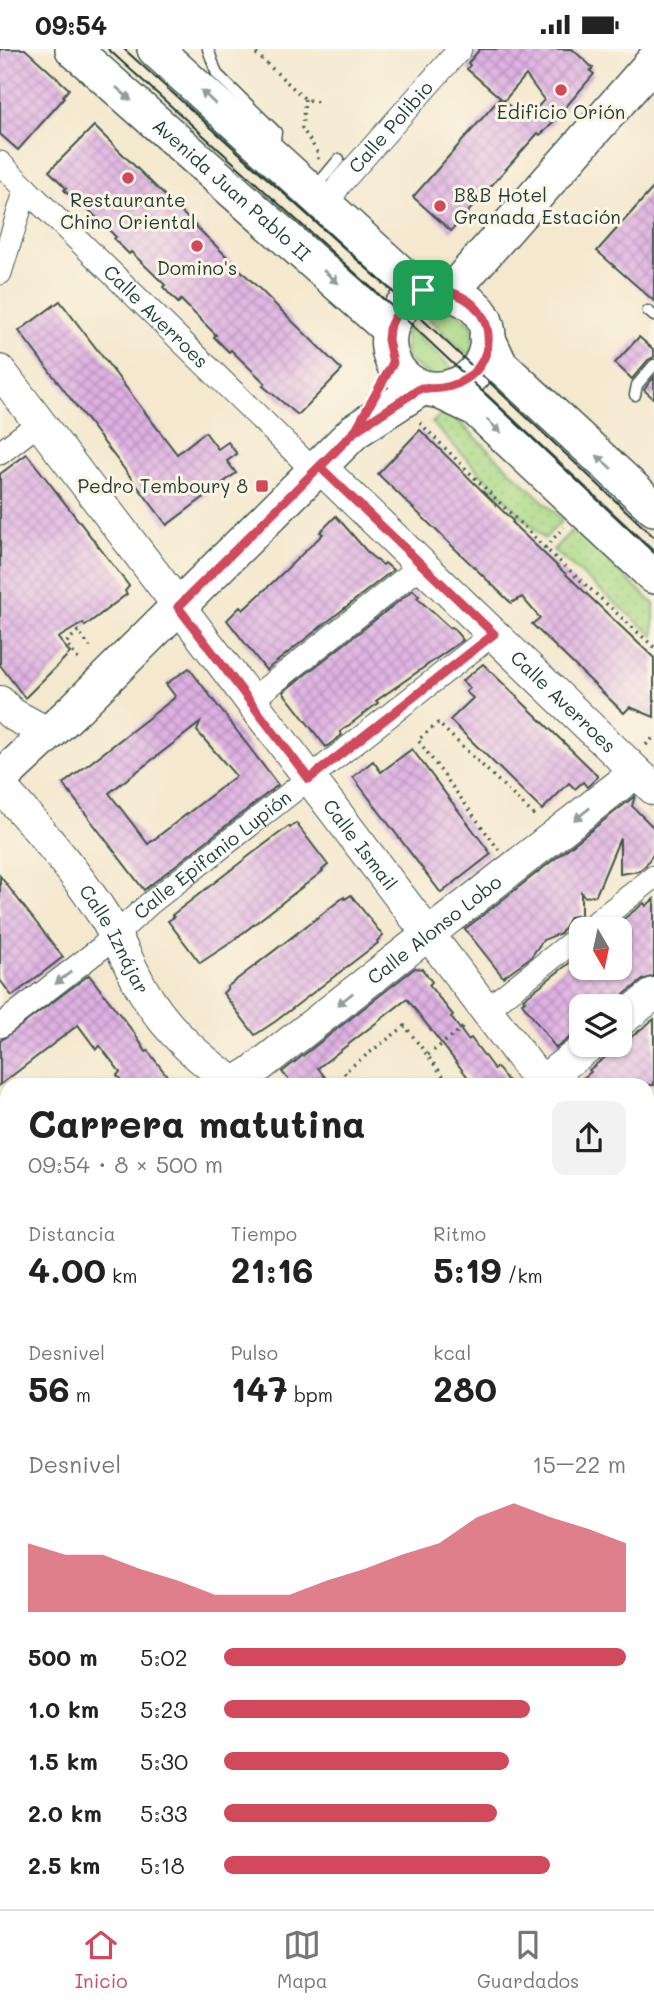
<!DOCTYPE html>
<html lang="es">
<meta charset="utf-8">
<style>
body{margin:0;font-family:Mali,sans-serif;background:#f2f2f2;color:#222;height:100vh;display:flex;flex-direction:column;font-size:26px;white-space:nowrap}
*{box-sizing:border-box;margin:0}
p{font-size:23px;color:#767676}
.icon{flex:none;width:38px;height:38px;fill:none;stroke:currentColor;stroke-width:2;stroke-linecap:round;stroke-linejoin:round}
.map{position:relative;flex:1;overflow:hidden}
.drawer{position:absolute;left:0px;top:1029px;width:654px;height:831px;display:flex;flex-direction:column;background:#fff;border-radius:21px 21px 0 0;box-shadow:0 2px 5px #0004}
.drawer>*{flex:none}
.needle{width:46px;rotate:171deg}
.buttons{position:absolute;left:569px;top:868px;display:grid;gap:14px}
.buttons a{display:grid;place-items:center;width:63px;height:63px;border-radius:14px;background:#fff;box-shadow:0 2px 5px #0004;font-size:35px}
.pin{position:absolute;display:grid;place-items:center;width:60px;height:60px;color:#fff;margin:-30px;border-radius:14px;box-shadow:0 4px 10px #0006}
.round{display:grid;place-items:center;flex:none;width:74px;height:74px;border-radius:14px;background:#f2f2f2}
.headline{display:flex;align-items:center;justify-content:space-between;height:119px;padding:0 28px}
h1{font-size:38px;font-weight:700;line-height:52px}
.stats{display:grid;grid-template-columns:repeat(3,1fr);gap:10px;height:119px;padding:7px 28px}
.stats div{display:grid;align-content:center}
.stats b{font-size:35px;font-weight:700}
.stats small{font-size:19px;font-weight:400}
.stats p{font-size:19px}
.chart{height:196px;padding:14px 28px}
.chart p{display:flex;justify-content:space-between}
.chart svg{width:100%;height:126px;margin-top:7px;fill:#d1495b;opacity:.7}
ul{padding:0 28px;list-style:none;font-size:23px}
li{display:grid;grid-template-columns:112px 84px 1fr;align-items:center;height:52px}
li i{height:18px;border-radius:9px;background:#d1495b}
.status{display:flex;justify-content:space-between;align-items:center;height:49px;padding:0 35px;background:#fff;direction:ltr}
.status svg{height:19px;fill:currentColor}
.tabs{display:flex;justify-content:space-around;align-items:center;height:98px;border-top:2px solid #e0e0e0;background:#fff;font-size:19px;color:#767676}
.tabs a{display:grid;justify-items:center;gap:4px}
.tabs .active{color:#d1495b}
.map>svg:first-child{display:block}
.green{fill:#aad987;stroke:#648b5e;stroke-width:2}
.forest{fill:url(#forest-firs);stroke:#537b54;stroke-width:2}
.garden{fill:url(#garden-dots);stroke:#648b5e;stroke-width:2}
.building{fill:url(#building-cross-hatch);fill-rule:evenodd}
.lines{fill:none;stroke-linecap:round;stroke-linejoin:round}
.street-tunnel{stroke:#c9c6af;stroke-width:23;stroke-dasharray:23 11;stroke-linecap:butt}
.lane-casing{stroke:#3f574b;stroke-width:13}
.street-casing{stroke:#3f574b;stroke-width:25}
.secondary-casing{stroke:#3f574b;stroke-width:34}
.primary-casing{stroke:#3f574b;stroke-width:38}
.path{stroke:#3f574b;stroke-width:3.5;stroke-dasharray:2 5;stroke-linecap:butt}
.lane{stroke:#fff;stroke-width:10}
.street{stroke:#fff;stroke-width:23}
.secondary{stroke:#fff;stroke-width:32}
.primary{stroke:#fff;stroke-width:35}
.tram{stroke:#1f3d34;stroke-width:2}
.oneway{fill:#8f9e9a}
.route-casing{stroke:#fff;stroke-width:14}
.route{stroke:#d1495b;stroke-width:9}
.poi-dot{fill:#d1495b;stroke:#fcf5e5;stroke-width:2.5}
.labels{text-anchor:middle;stroke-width:6;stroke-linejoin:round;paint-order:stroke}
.poi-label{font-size:19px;fill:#1f3d34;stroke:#fcf5e5}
.street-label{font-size:19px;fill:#1f3d34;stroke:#fcf5e5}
</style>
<div class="status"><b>09:54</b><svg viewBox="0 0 49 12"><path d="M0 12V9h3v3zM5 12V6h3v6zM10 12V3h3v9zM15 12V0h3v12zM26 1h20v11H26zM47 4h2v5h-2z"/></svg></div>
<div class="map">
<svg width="654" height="1860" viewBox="0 0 654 1860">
<defs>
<pattern id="forest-firs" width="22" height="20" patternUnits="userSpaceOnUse" patternTransform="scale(1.75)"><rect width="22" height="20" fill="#87b974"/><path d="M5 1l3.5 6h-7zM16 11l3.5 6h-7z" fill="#6e9860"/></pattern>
<pattern id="garden-dots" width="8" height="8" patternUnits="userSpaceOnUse" patternTransform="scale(1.75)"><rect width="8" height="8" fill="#aad987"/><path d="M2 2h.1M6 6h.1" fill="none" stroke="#92bb75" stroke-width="1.8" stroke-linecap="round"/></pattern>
<pattern id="building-cross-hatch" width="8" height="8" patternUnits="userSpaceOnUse" patternTransform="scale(1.75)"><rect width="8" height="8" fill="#dfb1e3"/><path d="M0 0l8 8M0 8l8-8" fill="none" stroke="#b491b9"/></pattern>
</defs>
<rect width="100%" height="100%" fill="#fcf5e5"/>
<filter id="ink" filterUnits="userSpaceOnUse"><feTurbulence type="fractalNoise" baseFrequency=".0143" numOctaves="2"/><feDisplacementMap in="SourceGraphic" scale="14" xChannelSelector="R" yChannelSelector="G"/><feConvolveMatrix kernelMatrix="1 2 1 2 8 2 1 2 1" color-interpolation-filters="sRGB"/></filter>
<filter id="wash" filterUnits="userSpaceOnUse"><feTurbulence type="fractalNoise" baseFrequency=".00686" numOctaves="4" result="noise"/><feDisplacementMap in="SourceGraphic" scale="28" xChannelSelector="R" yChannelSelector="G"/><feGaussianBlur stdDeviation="1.57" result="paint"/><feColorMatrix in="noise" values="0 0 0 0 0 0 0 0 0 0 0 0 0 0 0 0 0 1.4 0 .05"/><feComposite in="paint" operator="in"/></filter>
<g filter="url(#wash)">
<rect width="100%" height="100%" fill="#f4e8ce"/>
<g class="green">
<path d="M443 255 472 275V309L419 261Z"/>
<path d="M405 276 457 324 434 329 406 310Z"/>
<path d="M0 1612 7 1622V1692L0 1700Z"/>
<path d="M7 1736V1792C0 1774 0 1753 7 1736Z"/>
<path d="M52 1853H160L163 1860H56Z"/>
</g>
<path class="forest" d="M654 1264V1339L648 1331V1269Z"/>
<g class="garden">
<path d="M441 365 455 369 563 471 544 490 432 374Z"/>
<path d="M573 480 654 555V587L553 501Z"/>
</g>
<g id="blocks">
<g class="building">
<path d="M0 0H25L69 40 63 47 64 49 18 101 0 85Z"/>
<path d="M480 0H572L593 19 590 22 594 25 548 79 540 86 538 84 451 182 413 148 500 49 526 71 544 51 526 26 504 52 467 20 470 16 468 14Z"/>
<path d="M94 77 342 321 298 366 263 337 265 334 231 301 229 303 214 288 216 286 181 251 178 254 163 238 165 236 131 203 129 205 114 190 116 188 82 154 80 157 64 141 66 139 49 122Z"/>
<path d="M654 138V252L597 202Z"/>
<path d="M60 252 177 405 205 383 218 400 228 393 237 405 227 412 236 424 167 476 19 282Z"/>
<path d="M639 288 654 301V308L648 311 632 330 615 314Z"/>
<path d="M654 328V350L644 341Z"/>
<path d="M420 381 513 472 512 474 654 609V668L630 658 624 664 532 575 540 569 522 548 511 554 378 425Z"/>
<path d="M27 405 129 537 125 542 127 545 85 577 83 574 58 589 70 604 25 649 0 616V425Z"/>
<path d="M336 467 370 506 383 516 385 514 393 521 266 621 227 571 240 558 243 561 270 536 323 485 320 483Z"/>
<path d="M413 541 419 547 417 549 450 579 452 578 463 591 376 652 378 654 340 683 342 686 326 698 283 643Z"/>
<path d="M483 615 590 719 598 728 587 738 583 733 575 740 569 734 542 761 488 708 450 671 473 649 466 643 470 639 462 632Z"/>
<path d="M189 619 278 736 144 841 63 735 173 650 175 647 166 635ZM200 674 197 682 236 727 148 795 109 744Z"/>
<path d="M412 700 491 805 441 844 353 728 373 712 381 723Z"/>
<path d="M635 747 632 757 654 779V803L646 816 639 822 620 825V789L596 846 585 848 581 843V866L570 868 561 884 543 891 531 908 503 928 465 880Z"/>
<path d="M296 774 328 816 322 821 323 822 226 897 200 914 168 872 174 868 172 866 245 810 289 777 290 779Z"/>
<path d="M0 827 63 908 12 947 0 931Z"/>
<path d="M351 846 383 887 377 892 378 894 276 972 255 986 223 944 228 939 227 938 344 848 345 850Z"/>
<path d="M654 850V927L643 931 609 957H581V980L556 999 522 954 525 952 523 950 581 905V919H620V873L644 854 646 857Z"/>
<path d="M415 919 422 920 432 933 429 936 432 940 453 966 451 968 468 991 471 989 494 1020 497 1018 511 1036H474L407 950 318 1019 331 1036H293L282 1023Z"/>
<path d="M89 926 135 985 146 1003 148 1002 174 1036H125L117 1026 120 1023 100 997 96 1000 78 976 0 1036V992Z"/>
<path d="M654 970V1036H574L591 1023 589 1021 608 1006Z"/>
</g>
</g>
</g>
<g filter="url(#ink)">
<use href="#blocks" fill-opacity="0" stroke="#3f574b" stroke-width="2"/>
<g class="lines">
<path class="street-tunnel" d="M0 1454 7 1448"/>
<g class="lane-casing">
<g id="lane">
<path d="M208 0 217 25 276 83 274 98"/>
<path d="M314 140 339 110"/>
<path d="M648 262 654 267"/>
<path d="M635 346 637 336 654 316"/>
<path d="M648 1554 654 1548"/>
<path d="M648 1576 654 1585"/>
<path d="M648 1805 654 1800"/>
<path d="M463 1853 468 1860"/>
<path d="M642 1853 648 1860"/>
<path d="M279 1860 283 1853"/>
<path d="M574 1860 583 1853"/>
</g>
</g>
<g class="street-casing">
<g id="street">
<path d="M0 114 26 140 0 224"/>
<path id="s1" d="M26 140 315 423"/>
<path id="s2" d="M331 159V149L340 135 460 0"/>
<path d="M0 404 39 374"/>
<path d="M250 652 422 516"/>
<path d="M588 880 654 828"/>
<path d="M486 961 581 886"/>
<path id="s3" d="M0 977 101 899 149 855 493 585"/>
<path d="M0 1219 4 1216"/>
</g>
</g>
<g class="secondary-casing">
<g id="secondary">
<path id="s4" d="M0 322 543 1036"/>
<path id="s5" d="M320 418 654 740"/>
<path d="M0 653 12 665 49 685"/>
<path id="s6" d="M0 737C35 775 76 823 104 867 118 889 128 914 141 938 164 979 198 1010 237 1036"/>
<path d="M620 972 654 945"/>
<path d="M541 1033 590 996"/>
<path id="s7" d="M231 1036 252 1023 636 723"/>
<path d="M648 1153 654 1146"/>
<path d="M0 1168 7 1177"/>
<path d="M648 1181 654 1175"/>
<path d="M0 1583 7 1592"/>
<path d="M0 1720 7 1711"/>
<path d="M0 1806 7 1815"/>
<path d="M44 1853 48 1860"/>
<path d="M178 1853 182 1860"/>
</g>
</g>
<g class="primary-casing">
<g id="primary">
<path id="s8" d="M73 0 389 280"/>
<path d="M155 0 400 224 423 241"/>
<path d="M423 241C461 241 499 261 485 306 481 319 470 331 457 336 396 360 357 278 423 241Z"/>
<path d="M451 243 654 12"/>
<path d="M487 288 500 316 654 459"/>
<path d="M437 341 475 359 654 527"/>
<path d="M0 730 75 660 355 382 421 339"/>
</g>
</g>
<g class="path">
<path d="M251 0 305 50 318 53"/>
<path d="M305 50 302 79 318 104V113"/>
<path d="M420 374 545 499 654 598"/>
<path d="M545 499 564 478"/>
<path d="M78 610 66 594 78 582 90 598"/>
<path d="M646 696 654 688"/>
<path d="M499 801 418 691 438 674 537 769"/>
<path d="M428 1006 466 976"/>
<path d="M354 1036 344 1023 405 977 450 1036"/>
<path d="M0 1483 7 1492"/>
<path d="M0 1541 7 1535"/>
<path d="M648 1621 654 1630"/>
<path d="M0 1643 7 1652"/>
<path d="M648 1778 654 1773"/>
<path d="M138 1853 142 1860"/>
<path d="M73 1860 84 1853"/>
<path d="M541 1860 550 1853"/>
</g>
<use href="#lane" class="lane"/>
<use href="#street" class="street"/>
<use href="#secondary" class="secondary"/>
<use href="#primary" class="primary"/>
<g class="tram">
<path d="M108 0 397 262 654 504"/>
<path d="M124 0 405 254 654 488"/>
</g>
</g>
<defs><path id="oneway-solid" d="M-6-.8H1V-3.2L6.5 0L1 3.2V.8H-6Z" transform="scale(1.75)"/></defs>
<g class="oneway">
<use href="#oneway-solid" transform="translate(124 45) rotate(41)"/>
<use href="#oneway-solid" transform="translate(208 48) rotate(-137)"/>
<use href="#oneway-solid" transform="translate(331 228) rotate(41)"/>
<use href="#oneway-solid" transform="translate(494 377) rotate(43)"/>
<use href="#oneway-solid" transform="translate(604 413) rotate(-138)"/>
<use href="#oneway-solid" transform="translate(582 765) rotate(142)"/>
<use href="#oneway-solid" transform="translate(63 929) rotate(142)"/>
<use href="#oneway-solid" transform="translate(345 950) rotate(142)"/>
</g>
</g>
<g class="lines" filter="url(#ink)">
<g class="route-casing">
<path id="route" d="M423 241 413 246 394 269 389 280 388 291 393 314 355 382 178 558 309 730 494 585 320 418 355 382 421 339C494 348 513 262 450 243 442 240 432 241 423 241"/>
</g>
<use href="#route" class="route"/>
</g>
<g class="poi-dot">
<circle cx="561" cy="41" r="7"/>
<circle cx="128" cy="129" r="7"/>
<circle cx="440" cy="157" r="7"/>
<circle cx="197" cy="197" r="7"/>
<rect x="255" y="430" width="14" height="14" rx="3.5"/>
</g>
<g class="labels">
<g class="poi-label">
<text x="561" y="70">Edificio Orión</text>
<text x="454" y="153" text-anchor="start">B&amp;B Hotel<tspan x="454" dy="22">Granada Estación</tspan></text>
<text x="128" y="158">Restaurante<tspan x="128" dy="22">Chino Oriental</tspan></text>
<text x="197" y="226">Domino's</text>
<text x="248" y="444" text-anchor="end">Pedro Temboury 8</text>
</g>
<g class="street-label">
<text dy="7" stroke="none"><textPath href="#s2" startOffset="103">Calle Polibio</textPath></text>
<text dy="7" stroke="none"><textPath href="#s8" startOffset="212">Avenida Juan Pablo II</textPath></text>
<text dy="7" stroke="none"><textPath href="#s1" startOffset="182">Calle Averroes</textPath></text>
<text dy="7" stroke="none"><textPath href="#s5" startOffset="338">Calle Averroes</textPath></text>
<text dy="7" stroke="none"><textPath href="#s4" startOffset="595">Calle Ismail</textPath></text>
<text dy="7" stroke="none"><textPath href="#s3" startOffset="273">Calle Epifanio Lupión</textPath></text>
<text dy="7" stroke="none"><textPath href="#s7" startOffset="256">Calle Alonso Lobo</textPath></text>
<text dy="7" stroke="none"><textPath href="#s6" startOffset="192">Calle Iznájar</textPath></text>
</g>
</g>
</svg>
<div class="buttons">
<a><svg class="needle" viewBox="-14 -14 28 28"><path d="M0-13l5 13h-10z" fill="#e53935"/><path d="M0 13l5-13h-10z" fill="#767676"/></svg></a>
<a><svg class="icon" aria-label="layers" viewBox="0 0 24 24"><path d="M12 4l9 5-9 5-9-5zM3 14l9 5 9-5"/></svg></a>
</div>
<div class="pin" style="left:423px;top:241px;background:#1e9e55"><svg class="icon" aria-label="arrive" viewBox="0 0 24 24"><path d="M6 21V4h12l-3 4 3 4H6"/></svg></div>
<section class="drawer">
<div class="headline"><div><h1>Carrera matutina</h1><p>09:54 · 8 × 500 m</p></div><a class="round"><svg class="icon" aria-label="share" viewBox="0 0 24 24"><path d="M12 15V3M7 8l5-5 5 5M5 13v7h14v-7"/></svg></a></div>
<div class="stats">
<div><p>Distancia</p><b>4.00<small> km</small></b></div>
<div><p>Tiempo</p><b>21:16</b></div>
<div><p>Ritmo</p><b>5:19<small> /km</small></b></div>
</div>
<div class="stats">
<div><p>Desnivel</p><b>56<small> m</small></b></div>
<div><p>Pulso</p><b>147<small> bpm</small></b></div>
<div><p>kcal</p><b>280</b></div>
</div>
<div class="chart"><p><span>Desnivel</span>15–22 m</p>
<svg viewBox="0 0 160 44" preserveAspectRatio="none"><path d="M0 44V20L10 24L20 24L30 29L40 33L50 38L60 38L70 38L80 33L90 29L100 24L110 20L120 11L130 6L140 11L150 15L160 20V44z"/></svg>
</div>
<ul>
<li><b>500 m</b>5:02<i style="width:100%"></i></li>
<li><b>1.0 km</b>5:23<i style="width:76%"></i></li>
<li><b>1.5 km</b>5:30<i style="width:71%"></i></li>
<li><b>2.0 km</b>5:33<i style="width:68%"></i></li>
<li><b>2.5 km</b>5:18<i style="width:81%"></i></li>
</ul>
</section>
</div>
<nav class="tabs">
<a class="active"><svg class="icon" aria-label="home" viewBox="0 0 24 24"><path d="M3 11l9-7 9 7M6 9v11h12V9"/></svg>Inicio</a>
<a><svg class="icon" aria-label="map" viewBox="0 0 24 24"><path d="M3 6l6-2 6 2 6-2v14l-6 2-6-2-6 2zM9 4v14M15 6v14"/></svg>Mapa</a>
<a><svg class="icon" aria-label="saved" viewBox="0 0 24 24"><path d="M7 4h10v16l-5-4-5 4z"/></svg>Guardados</a>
</nav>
